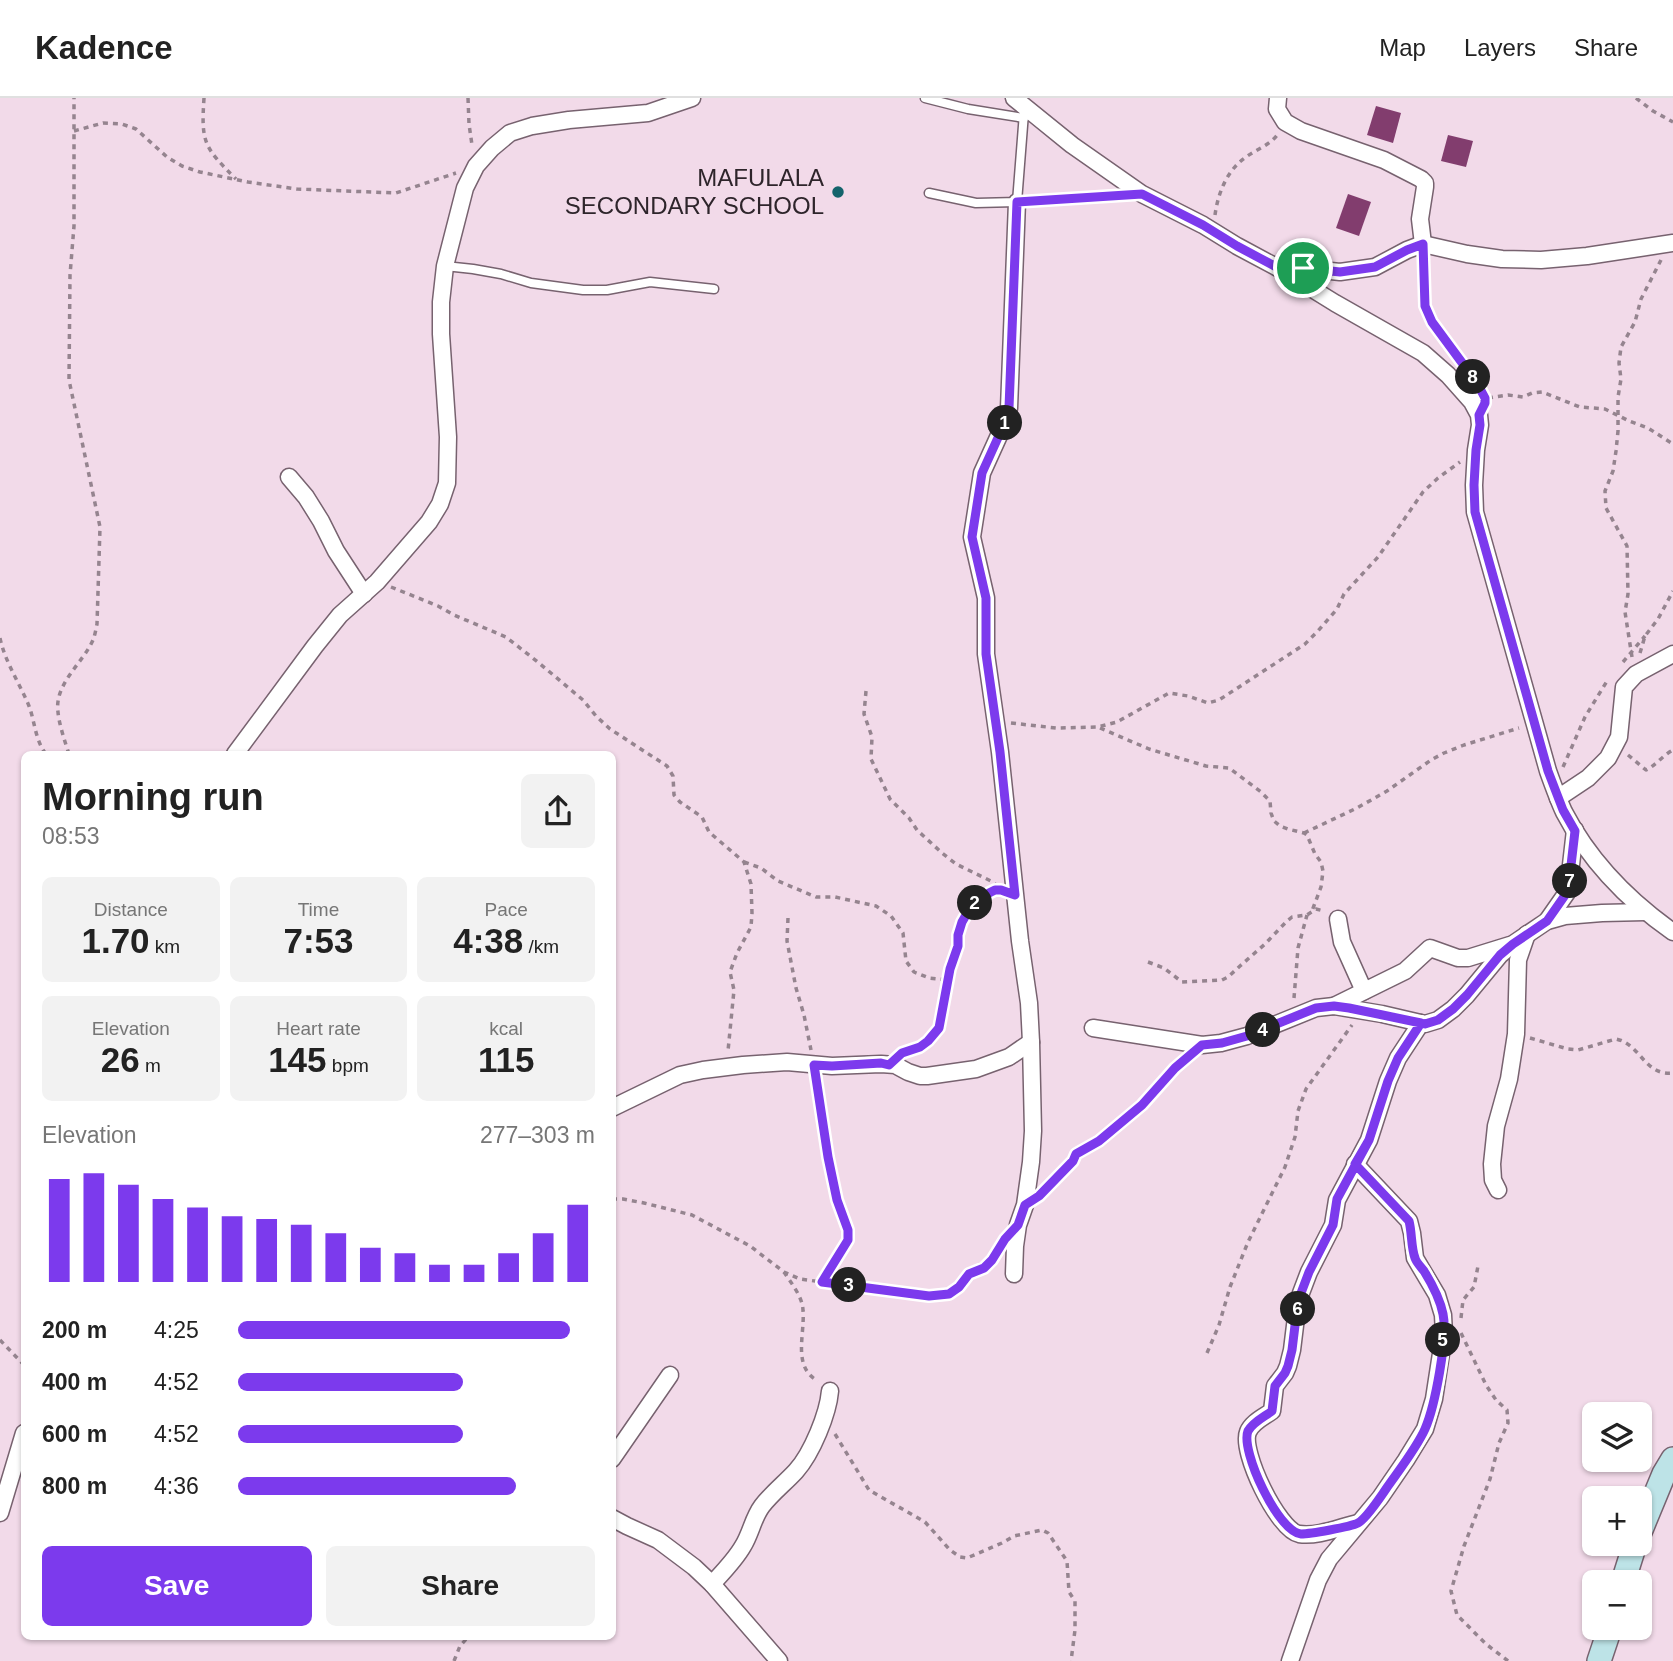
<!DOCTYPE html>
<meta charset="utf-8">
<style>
body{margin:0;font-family:Arial,sans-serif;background:#f2f2f2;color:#222;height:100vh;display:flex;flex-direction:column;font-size:26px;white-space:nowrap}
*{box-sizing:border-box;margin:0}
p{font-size:23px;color:#767676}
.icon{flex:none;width:38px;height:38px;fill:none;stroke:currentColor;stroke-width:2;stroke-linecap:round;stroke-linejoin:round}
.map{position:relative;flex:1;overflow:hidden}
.sheet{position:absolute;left:21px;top:653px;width:595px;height:889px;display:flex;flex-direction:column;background:#fff;border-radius:10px;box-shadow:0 2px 5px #0004}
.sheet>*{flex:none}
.buttons{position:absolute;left:1582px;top:1304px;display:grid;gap:14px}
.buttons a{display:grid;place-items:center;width:70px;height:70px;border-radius:10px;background:#fff;box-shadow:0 2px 5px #0004;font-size:35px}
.pin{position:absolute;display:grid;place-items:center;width:60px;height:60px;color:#fff;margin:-30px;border:4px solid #fff;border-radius:50%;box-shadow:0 2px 7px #0007}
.km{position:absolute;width:35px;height:35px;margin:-18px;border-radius:50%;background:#222;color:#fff;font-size:19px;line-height:35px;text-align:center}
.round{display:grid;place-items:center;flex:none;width:74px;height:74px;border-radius:10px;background:#f2f2f2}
.summary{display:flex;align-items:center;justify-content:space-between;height:119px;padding:0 21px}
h1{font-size:38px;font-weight:800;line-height:52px}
.stats{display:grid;grid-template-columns:repeat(3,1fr);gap:10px;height:119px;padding:7px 21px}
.stats div{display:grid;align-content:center;border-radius:10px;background:#f2f2f2;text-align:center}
.stats b{font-size:35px;font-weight:800}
.stats small{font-size:19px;font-weight:400}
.stats p{font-size:19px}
.chart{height:196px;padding:14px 21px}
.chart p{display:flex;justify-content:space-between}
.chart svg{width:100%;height:126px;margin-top:7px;stroke:#7c3aed;stroke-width:6}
.action{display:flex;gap:14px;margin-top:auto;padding:14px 21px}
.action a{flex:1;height:80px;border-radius:10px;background:#7c3aed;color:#fff;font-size:28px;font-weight:800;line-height:80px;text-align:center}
.action a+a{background:#f2f2f2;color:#222}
ul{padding:0 21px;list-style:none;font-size:23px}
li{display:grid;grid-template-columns:112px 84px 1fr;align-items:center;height:52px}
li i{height:18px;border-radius:9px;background:#7c3aed}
header{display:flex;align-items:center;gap:42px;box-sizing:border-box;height:98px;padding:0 35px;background:#fff;border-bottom:2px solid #e0e0e0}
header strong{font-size:33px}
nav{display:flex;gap:38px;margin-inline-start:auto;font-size:24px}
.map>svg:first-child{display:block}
.building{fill:#823d6e}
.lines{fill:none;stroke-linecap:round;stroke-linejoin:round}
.lane-casing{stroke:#77626f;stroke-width:11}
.street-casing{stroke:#77626f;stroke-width:19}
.secondary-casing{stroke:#77626f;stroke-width:26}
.path{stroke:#95848f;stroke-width:3.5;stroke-dasharray:5 5;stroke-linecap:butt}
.lane{stroke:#fff;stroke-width:8}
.street{stroke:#fff;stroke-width:16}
.secondary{stroke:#bde3e7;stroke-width:23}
.route-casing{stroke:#fff;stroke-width:14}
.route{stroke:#7c3aed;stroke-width:9}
.poi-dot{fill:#14636b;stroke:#f2dae9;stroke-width:2.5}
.labels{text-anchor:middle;stroke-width:7;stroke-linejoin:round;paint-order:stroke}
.poi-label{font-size:24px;fill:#2e252b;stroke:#f2dae9;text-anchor:end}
</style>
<header>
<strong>Kadence</strong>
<nav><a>Map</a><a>Layers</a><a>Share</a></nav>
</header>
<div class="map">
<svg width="1673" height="1563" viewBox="0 0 1673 1563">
<rect width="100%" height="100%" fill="#f2dae9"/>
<g class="building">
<path d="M1376 8 1401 15 1393 45 1367 37Z"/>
<path d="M1448 37 1473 43 1466 69 1441 63Z"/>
<path d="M1348 96 1371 104 1359 138 1336 130Z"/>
</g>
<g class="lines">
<g class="lane-casing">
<g id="lane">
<path d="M925 0 968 11 1024 20"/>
<path d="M929 95 976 105 1017 104 1139 96"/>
<path d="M1017 104 1024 15"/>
<path d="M445 168 473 171 501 176 531 185 583 192H607L650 184 714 191"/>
</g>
</g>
<g class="street-casing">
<g id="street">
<path d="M1014 0 1072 47 1142 96 1203 127 1237 148 1280 171 1335 205 1423 255 1448 277 1472 304 1479 317 1480 327 1476 352 1474 387 1475 414 1548 673C1553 687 1558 701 1564 714 1589 762 1629 803 1673 834"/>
<path d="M1278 0 1277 11 1285 24 1301 33 1384 62 1421 81 1425 85V89L1420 121 1423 146"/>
<path d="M1280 171 1303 170 1340 174 1375 169 1407 152 1423 146 1467 156 1502 161 1541 162 1587 158 1673 145"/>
<path d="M289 379 306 399 321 423 336 453 364 496"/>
<path d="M235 656 315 548 340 517 377 484 429 424 440 406 447 385 448 339 441 236V204L445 168 465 90 476 68 492 50 510 35 532 28 569 22 648 15 692 0"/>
<path d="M1558 700 1588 680 1608 660 1619 639 1624 589 1636 576 1673 556"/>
<path d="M1338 821 1342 844 1364 893"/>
<path d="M1547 823 1568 793 1575 732"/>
<path d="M1334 908 1405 873 1430 850 1458 860H1468L1510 847"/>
<path d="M1093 930 1202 947 1221 945 1247 938 1316 910 1334 908 1382 916 1425 926 1438 922 1453 911 1467 897 1500 857 1513 846 1547 823 1565 818 1602 815 1645 814"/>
<path d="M612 1010 680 977 703 972 743 967 787 964 832 968 881 966 895 967 908 974 920 978H927L976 971 1009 959 1031 944"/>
<path d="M1498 1092 1493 1082 1492 1066 1496 1028 1509 981 1516 936 1518 862 1527 836"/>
<path d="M1014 1176 1015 1148 1018 1127 1025 1107 1031 1064 1033 1033 1031 944 1029 905 1020 843 1000 654 986 556V500L972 439 982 375 1006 322 1009 310 1017 104"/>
<path d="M612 1361 670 1277"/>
<path d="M0 1415 24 1335"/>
<path d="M612 1420 627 1428 658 1442 694 1469 712 1486 779 1563"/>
<path d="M1358 1425C1340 1429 1318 1439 1299 1436 1278 1432 1240 1353 1248 1334 1252 1324 1264 1319 1272 1313L1275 1288 1285 1275 1288 1268 1292 1252 1298 1203 1309 1174 1333 1127 1337 1102 1369 1042 1388 983 1398 960 1421 925"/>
<path d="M712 1486C723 1474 735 1462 743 1448 751 1435 753 1420 762 1408 772 1395 785 1385 796 1373 812 1355 828 1316 830 1293"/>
<path d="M1290 1563 1318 1482 1329 1461 1380 1400 1406 1362 1425 1331 1434 1301 1444 1236 1443 1217 1437 1197 1415 1160 1412 1135 1409 1123 1355 1066"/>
</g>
</g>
<g class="secondary-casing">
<g id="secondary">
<path d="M1640 1434 1664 1376 1673 1361"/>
<path d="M1623 1484 1635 1446"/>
<path d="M1599 1563 1610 1530"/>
</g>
</g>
<g class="path">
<path d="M204 0C201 45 204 49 236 81"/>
<path d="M468 0 469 26 472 47"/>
<path d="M1636 0 1653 13 1673 24"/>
<path d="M74 33 103 25 122 26 136 31 167 59 182 68 200 74 248 84 297 91 396 95 456 75"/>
<path d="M1215 117C1218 95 1227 72 1246 59 1257 51 1270 47 1278 36"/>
<path d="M1423 163 1425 208 1432 224 1467 271"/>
<path d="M1488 300 1508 297 1523 299 1532 295 1542 294 1580 309 1605 311 1629 323 1648 330 1673 346"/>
<path d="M391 489 438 508 454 517 506 539 539 565 583 602 596 618 610 631 667 668 673 678 674 697 680 704 702 719 709 734 744 764 751 786 752 815 751 829 737 855 730 874 734 892 728 953"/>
<path d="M0 540C5 564 20 586 29 608 35 624 35 642 46 656"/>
<path d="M1640 555 1645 538 1658 521 1673 493"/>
<path d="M1632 559 1625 514 1628 496 1627 448 1606 410 1605 393 1613 373 1616 353 1618 333V299L1621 281 1619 265 1621 249 1635 224 1641 201 1661 162"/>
<path d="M1623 564 1645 538"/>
<path d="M866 593 864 616 872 639 871 661 890 701 909 720 917 732 942 755 956 766 993 784 997 788"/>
<path d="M1011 625 1056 630 1098 629 1117 624 1169 595 1188 598 1208 605 1219 602 1305 546 1318 533 1337 511 1344 496 1378 459 1423 394 1438 380 1460 364"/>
<path d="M1100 630 1149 651 1206 668 1229 670 1261 694 1270 703 1271 715 1274 723 1280 728 1288 731 1304 735 1307 737 1315 756 1321 764 1323 773 1321 789 1312 813"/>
<path d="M69 656C65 644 59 626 58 614 54 586 83 565 93 542 95 537 96 531 97 526L100 429 69 282 70 177 74 128V0"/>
<path d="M1628 657 1646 672C1655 668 1662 658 1673 652"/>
<path d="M1563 669 1585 619 1607 583"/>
<path d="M1304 735 1357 710 1387 693 1431 662 1444 655 1464 647 1519 630"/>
<path d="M744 764 761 770 778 783 816 799H835L876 808 891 818 903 835 906 863 914 874 929 880 948 882"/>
<path d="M788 820 787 843 796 890 804 917 811 952"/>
<path d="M1148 864 1164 870 1182 884 1222 882 1228 879 1240 868 1265 846 1287 823 1292 819 1307 817 1316 811 1324 813"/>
<path d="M1294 900 1298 850 1307 817"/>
<path d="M1530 940 1568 951 1578 952 1616 941C1641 946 1644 978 1673 975"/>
<path d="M904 954 920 949 928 943 938 930 950 871 958 848V837L962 824 965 817 975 805 983 802 989 795 998 792"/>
<path d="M816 983 828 1059 837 1102 848 1132V1142L822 1184"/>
<path d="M1043 1093 1073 1063 1076 1056 1099 1043 1142 1007 1185 961"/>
<path d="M612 1101H623L644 1105 692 1117 750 1148 784 1174 800 1181 822 1184 929 1198 949 1196 959 1189 969 1176 984 1170 998 1154"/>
<path d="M784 1174C791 1185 803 1199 803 1213 805 1237 792 1269 818 1283"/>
<path d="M1461 1220 1463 1202 1474 1189 1478 1168"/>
<path d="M1461 1235 1486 1287 1496 1302 1507 1312 1508 1325 1499 1345 1490 1381 1464 1448 1451 1493 1457 1517 1486 1546 1508 1563"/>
<path d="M0 1242 24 1267"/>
<path d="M1207 1255 1219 1227 1230 1189 1248 1144 1285 1069 1295 1039 1298 1013 1306 991 1352 927"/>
<path d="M835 1336 869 1392 925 1424 950 1452 960 1459 967 1460 1002 1445 1014 1438 1042 1432 1048 1435 1067 1463 1069 1494 1075 1503V1532L1071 1563"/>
<path d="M454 1563 460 1548 469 1538"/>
</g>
<use href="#lane" class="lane"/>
<use href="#street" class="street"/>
<use href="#secondary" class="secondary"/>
</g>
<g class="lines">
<g class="route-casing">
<path id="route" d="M1303 170 1280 171 1237 148 1203 127 1142 96 1017 104 1009 310 1006 322 982 375 972 439 986 500V556L1000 654 1015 797 1001 792H995L989 795 982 802 975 805 969 812 962 824 958 837V848L950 871 939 930 928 943 920 949 902 955 889 967 881 965 832 968 814 967 828 1059 837 1102 848 1132V1142L822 1184 929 1198 949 1196 959 1189 969 1176 984 1170 992 1162 1005 1141 1018 1127 1025 1107 1039 1098 1073 1063 1076 1056 1099 1043 1142 1007 1175 970 1202 947 1222 945 1247 938 1316 910 1334 908 1349 910 1421 925 1398 960 1388 983 1369 1042 1355 1066 1409 1123C1412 1134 1411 1150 1415 1160 1416 1164 1421 1169 1424 1173 1432 1186 1440 1201 1443 1216 1448 1240 1435 1308 1425 1331 1417 1349 1400 1371 1388 1388 1382 1397 1366 1421 1358 1425 1350 1429 1310 1436 1301 1436 1278 1434 1240 1352 1248 1333 1253 1324 1264 1319 1272 1313L1275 1288 1285 1275 1288 1268 1292 1252 1298 1203 1309 1174 1333 1127 1337 1101 1369 1042 1388 983 1398 960 1421 925 1425 926 1438 922 1453 911 1467 897 1500 857 1513 846 1547 823 1568 793 1575 733 1563 712 1548 673 1475 414 1474 387 1476 352 1480 327 1479 317 1485 305V300L1477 285 1432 224 1425 208 1423 146 1407 152 1375 169 1340 174 1303 170"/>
</g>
<use href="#route" class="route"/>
</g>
<circle class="poi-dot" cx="838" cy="94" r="7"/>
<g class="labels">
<g class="poi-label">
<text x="824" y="88">MAFULALA<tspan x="824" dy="28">SECONDARY SCHOOL</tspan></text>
</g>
</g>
</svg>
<div class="buttons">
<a><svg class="icon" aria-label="layers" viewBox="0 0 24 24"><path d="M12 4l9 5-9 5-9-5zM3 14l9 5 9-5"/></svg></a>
<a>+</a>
<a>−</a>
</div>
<div class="pin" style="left:1303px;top:170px;background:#1e9e55"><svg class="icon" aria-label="arrive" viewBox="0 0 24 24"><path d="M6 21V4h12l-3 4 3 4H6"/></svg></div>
<b class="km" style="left:1005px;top:325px">1</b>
<b class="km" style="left:975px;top:805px">2</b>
<b class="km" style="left:849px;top:1187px">3</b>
<b class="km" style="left:1263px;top:932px">4</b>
<b class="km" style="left:1443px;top:1242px">5</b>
<b class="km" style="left:1298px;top:1211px">6</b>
<b class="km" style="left:1570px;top:783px">7</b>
<b class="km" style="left:1473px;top:279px">8</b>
<section class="sheet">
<div class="summary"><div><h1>Morning run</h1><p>08:53</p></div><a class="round"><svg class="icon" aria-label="share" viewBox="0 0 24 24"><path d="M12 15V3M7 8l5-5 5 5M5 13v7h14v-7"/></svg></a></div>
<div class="stats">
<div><p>Distance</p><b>1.70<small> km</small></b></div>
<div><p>Time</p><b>7:53</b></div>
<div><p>Pace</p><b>4:38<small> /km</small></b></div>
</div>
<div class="stats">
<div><p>Elevation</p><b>26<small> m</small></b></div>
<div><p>Heart rate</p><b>145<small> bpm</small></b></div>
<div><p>kcal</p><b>115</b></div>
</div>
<div class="chart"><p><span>Elevation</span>277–303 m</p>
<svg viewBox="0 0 160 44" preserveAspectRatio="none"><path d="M5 44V8M15 44V6M25 44V10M35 44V15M45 44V18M55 44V21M65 44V22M75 44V24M85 44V27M95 44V32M105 44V34M115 44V38M125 44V38M135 44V34M145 44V27M155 44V17"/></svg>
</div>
<ul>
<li><b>200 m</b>4:25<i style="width:93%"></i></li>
<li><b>400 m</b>4:52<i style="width:63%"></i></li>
<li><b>600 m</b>4:52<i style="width:63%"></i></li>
<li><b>800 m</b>4:36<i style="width:78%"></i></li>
</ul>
<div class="action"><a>Save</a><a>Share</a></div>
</section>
</div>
